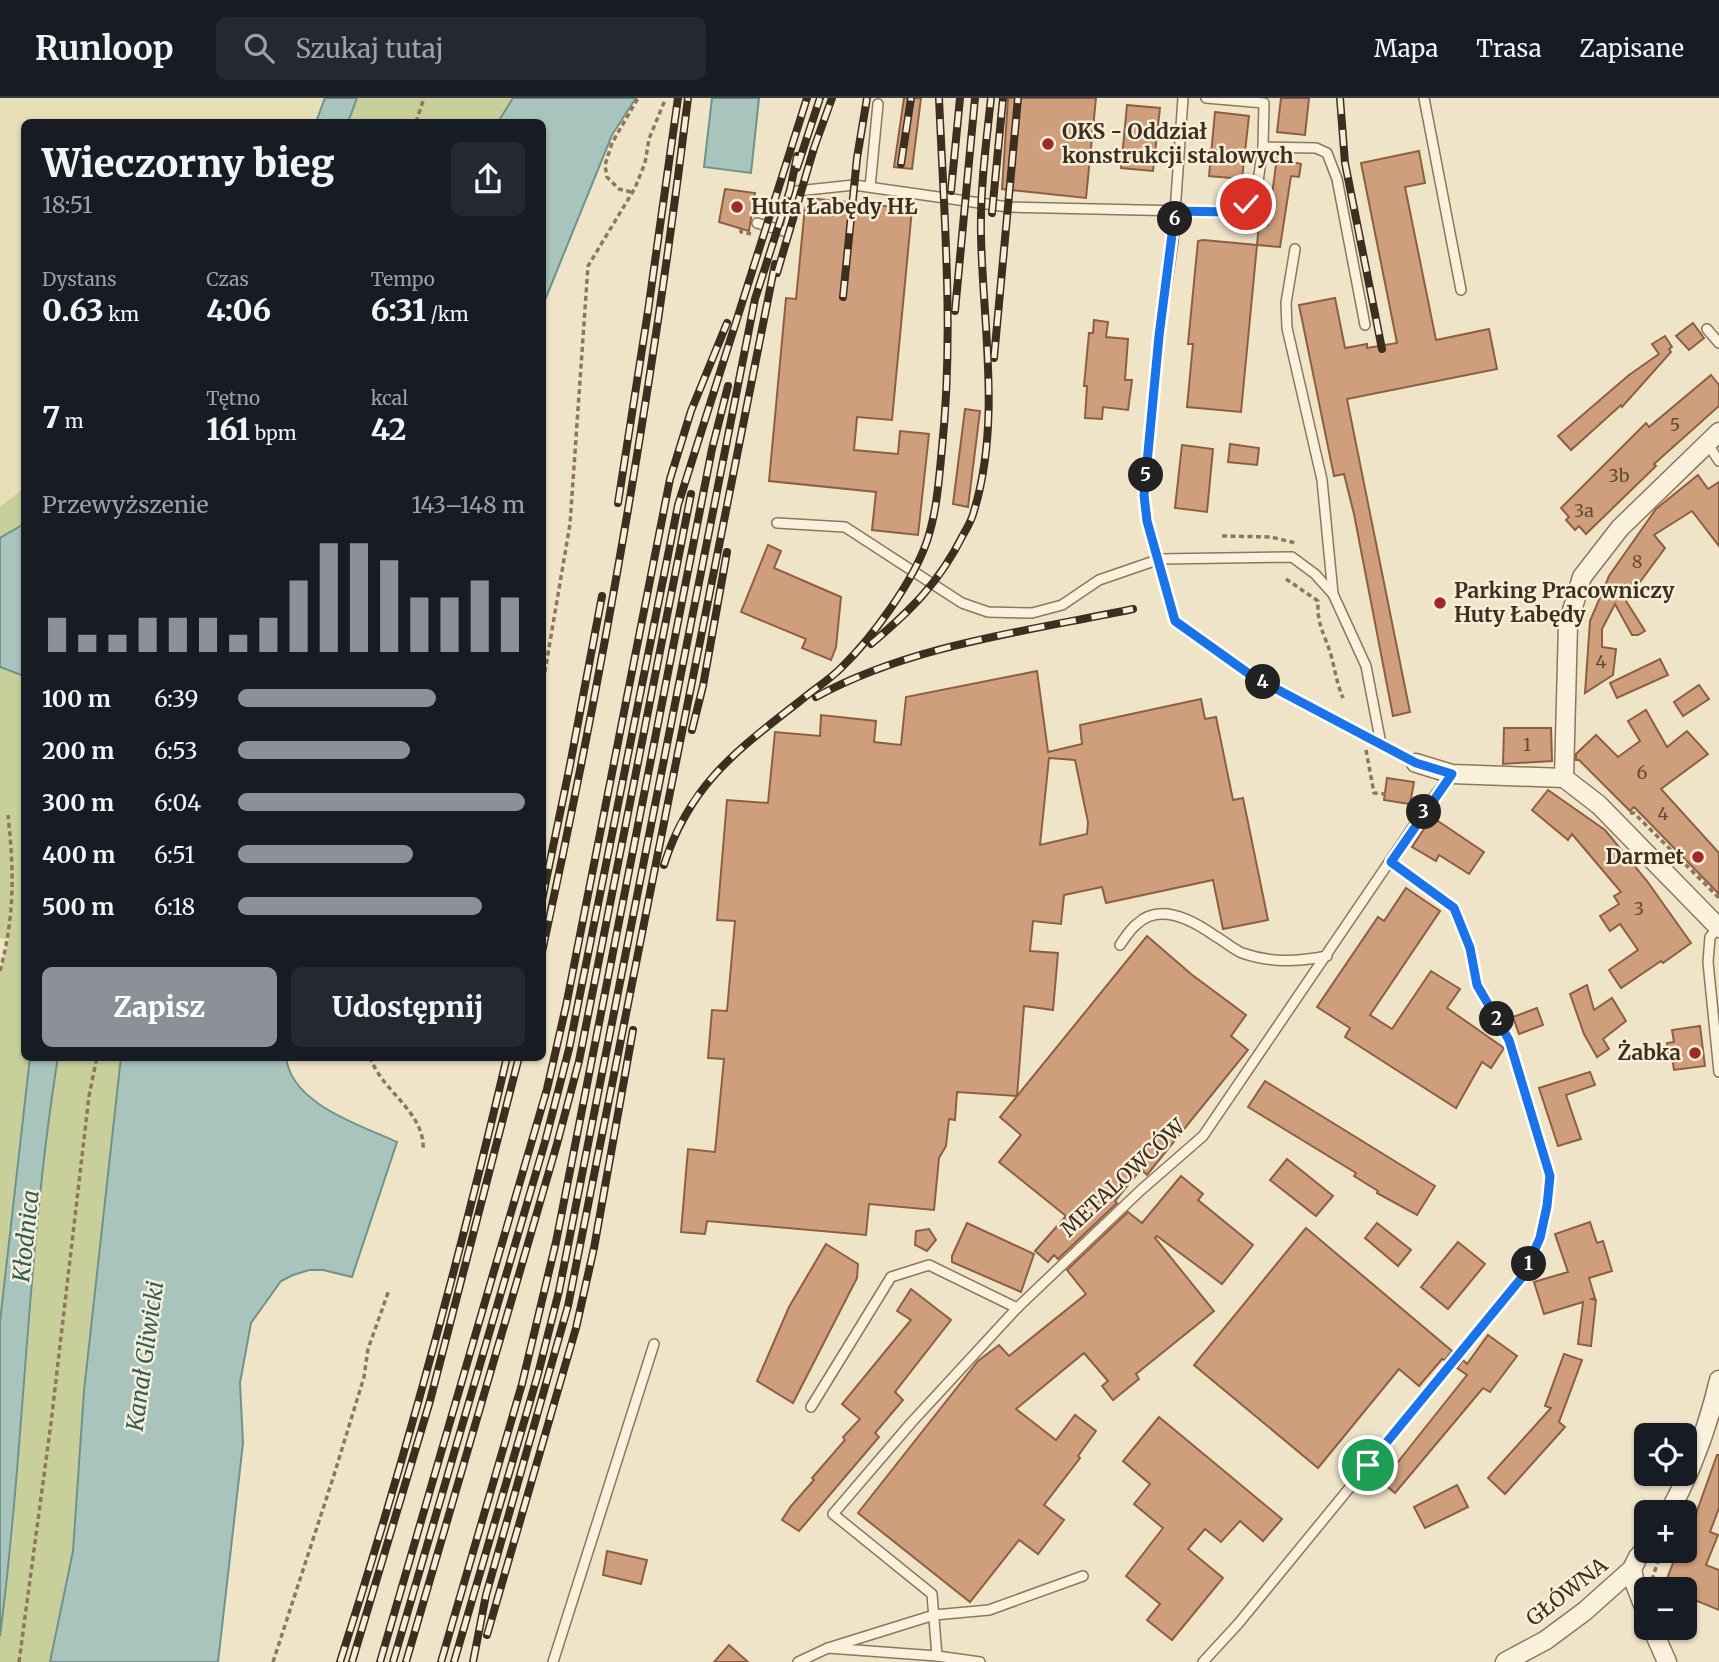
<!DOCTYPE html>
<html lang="pl">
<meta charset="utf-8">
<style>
body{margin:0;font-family:Merriweather,serif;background:#242831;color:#f1f3f6;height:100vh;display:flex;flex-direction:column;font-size:26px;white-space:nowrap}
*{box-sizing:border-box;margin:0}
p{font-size:23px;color:#9ea1a6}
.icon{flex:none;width:38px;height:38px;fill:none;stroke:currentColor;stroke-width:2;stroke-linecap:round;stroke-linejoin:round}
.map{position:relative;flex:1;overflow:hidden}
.details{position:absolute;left:21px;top:21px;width:525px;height:942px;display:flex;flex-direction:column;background:#171b24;border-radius:10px;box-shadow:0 2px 5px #0004}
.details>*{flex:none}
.fabs{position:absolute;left:1634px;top:1325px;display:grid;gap:14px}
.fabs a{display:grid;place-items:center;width:63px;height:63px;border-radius:10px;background:#171b24;box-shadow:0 2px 5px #0004;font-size:35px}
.pin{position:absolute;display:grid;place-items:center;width:60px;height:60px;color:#fff;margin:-30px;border:4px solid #fff;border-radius:50%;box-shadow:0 2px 7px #0007}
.km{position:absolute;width:35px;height:35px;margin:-18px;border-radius:50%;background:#222;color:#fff;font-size:19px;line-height:35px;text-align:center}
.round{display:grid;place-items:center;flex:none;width:74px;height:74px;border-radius:10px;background:#242831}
.summary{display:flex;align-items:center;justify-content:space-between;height:119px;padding:0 21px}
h1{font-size:38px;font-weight:800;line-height:52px}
.figures{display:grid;grid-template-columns:repeat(3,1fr);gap:10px;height:119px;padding:7px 21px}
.figures div{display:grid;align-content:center}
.figures b{font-size:30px;font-weight:800}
.figures small{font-size:19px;font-weight:400}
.figures p{font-size:19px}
.chart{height:196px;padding:14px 21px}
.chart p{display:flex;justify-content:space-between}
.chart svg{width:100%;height:126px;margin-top:7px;stroke:#8c9099;stroke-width:6}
.action{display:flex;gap:14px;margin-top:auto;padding:14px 21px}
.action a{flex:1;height:80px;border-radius:10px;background:#8c9099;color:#fff;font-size:28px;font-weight:800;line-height:80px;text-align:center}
.action a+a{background:#242831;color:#f1f3f6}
ul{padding:0 21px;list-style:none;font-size:23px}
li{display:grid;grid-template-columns:112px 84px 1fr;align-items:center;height:52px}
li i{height:18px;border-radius:9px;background:#8c9099}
header{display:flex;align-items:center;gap:42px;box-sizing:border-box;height:98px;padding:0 35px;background:#171b24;border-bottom:2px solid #363941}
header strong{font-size:33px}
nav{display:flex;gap:38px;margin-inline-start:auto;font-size:24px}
.search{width:490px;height:63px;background:#242831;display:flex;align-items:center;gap:18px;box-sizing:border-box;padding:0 24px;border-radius:10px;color:#9ea1a6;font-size:26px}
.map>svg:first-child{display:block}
.farmland{fill:#e6deb5}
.green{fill:#c9cf9b}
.water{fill:#a9c4bc;stroke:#6f938a;stroke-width:2}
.building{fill:#cf9f7d;stroke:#8d5f41;stroke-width:2;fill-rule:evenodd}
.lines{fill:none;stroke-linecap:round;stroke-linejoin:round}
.service-casing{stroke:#8d765c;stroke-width:12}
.minor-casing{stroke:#8d765c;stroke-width:21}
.path{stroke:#8d765c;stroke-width:3.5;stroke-dasharray:5 3.5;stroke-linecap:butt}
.service{stroke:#faf1dc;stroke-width:9}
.minor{stroke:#faf1dc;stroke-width:18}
.rail-casing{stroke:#3d2e20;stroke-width:8}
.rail{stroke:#f7eed8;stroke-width:5;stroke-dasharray:16;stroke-linecap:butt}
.route-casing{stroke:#fff;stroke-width:14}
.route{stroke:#1a73e8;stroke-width:9}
.poi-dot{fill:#9e2a2b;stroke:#f7eed8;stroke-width:2.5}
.labels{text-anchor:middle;stroke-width:5;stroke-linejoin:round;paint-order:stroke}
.number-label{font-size:18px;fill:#624a37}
.poi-label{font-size:21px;font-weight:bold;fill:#3d2e20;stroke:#f7eed8;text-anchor:start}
.street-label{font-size:21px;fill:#3d2e20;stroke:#f7eed8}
.water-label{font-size:23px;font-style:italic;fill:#2f5d5a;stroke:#f7eed8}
</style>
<header>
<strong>Runloop</strong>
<div class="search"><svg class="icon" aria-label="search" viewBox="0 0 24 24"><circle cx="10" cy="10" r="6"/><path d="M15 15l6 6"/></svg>Szukaj tutaj</div>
<nav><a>Mapa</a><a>Trasa</a><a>Zapisane</a></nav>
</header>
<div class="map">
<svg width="1719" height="1564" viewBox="0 0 1719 1564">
<rect width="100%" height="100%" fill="#f0e4c8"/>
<path class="farmland" d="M0 0H325L316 24H24V390L0 409Z"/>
<g class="green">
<path d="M357 0H514L498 24H348Z"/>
<path d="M24 390V959H30L0 1224V873L9 841 0 840V409Z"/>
<path d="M58 959H121L84 1293 73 1453 50 1564H0V1538L12 1444 44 1046Z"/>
</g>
<g class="water">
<path d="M325 0H357L348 24H316Z"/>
<path d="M513 0H636L612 37 543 207 542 24H498Z"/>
<path d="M712 0H759L751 75 704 69Z"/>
<path d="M24 426V578L0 569V440Z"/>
<path d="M30 959H58C27 1151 25 1345 0 1538V1224Z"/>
<path d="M121 959H286C291 1006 360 1027 397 1044L352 1179 323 1172H309L293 1177 281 1183 251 1225 240 1285 243 1345 218 1564H50L73 1453 84 1293Z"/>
</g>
<g class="building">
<path d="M904 0H921L912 71 894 69Z"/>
<path d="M1008 0H1096L1086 100 1002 91Z"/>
<path d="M1281 0H1309L1305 37 1277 34Z"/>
<path d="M1127 7 1160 10 1153 73 1121 70Z"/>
<path d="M1215 14 1249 18 1242 81 1209 78Z"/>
<path d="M1419 53 1425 85 1405 89 1436 242 1489 231 1497 271 1347 301 1410 614 1393 618 1354 416 1344 376 1334 378 1299 207 1335 200 1345 250 1367 246V250L1397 245 1361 65Z"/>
<path d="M1286 56 1293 57V64L1301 66 1299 79 1291 78 1280 149 1257 147 1259 125 1268 127 1277 59Z"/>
<path d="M725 91 755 95 749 133 719 124Z"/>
<path d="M809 100 912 111 892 322 857 319 854 352 898 356 900 333 929 336 918 437 872 432 876 394 769 383 786 200 796 201 805 109H807Z"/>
<path d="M1203 142 1257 147 1241 314 1187 309 1193 246H1188L1198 143Z"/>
<path d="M1094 222 1108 224 1106 239 1128 241 1125 282H1132L1128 312 1103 309 1102 321 1085 320 1087 288H1084L1089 235H1093Z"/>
<path d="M1693 225 1704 240 1689 252 1676 238Z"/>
<path d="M1665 238 1672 249 1669 251 1671 254 1622 309 1621 307 1571 352 1558 338 1629 277 1659 256 1652 246Z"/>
<path d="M1711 277 1719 287V308L1654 366 1656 368 1586 436 1579 428 1575 432 1566 422 1569 419 1561 410 1646 325 1649 329Z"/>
<path d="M965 311 980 313 968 409 953 406Z"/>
<path d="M1230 346 1259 350 1257 367 1228 364Z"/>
<path d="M1182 347 1213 351 1207 414 1175 410Z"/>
<path d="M1698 377 1708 391 1719 384V448L1692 413 1654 437 1665 450 1626 503 1645 533 1638 537H1632L1615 506 1602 531V549L1616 551 1613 577 1585 595 1590 523 1609 478 1656 411Z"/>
<path d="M768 447 781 453 774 470 841 499 836 549 831 562 802 550 806 541 741 514Z"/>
<path d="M1660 561 1668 577 1617 600 1610 585Z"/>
<path d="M1037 573 1048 654 1082 646 1080 627 1201 601 1205 621 1216 619 1233 702 1243 700 1268 822 1223 831 1213 782 1106 805 1102 789 1064 797 1061 826 1033 823 1030 853 1058 855 1053 912 1024 908 1017 998 957 994 955 1022 949 1021 946 1048 939 1060 934 1112 869 1106 866 1137 707 1123 705 1136 681 1134 688 1051 715 1054 724 961 708 960 712 912 727 913 735 823 717 822 727 702 768 705 775 634 820 638 821 617 876 623 874 644 901 647 906 599ZM1049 660 1075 662 1088 724 1087 736 1040 747Z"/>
<path d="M1699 587 1709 601 1683 618 1674 604Z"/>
<path d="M1646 612 1667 649 1687 633 1708 656 1661 691 1719 755V796L1634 709 1630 713 1579 662H1576V656L1596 637 1618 659 1640 643 1628 623Z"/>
<path d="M1504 630H1551L1552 663 1503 666Z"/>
<path d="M1387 680 1414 684 1410 706 1384 702Z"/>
<path d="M1548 692 1605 732 1647 783 1691 845 1663 865 1661 863 1621 890 1609 872 1638 852 1620 826 1610 833 1600 818 1619 806 1614 798 1621 794 1572 736 1568 742 1532 712Z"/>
<path d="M1432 719 1484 754 1469 776 1439 757 1436 763 1412 749Z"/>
<path d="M1406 790 1440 813 1370 917 1392 931 1431 873 1460 891 1447 910 1504 950 1491 970 1482 964 1456 1010 1345 939 1350 930 1317 909 1378 819 1384 823Z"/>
<path d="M1147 838 1191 876 1246 917 1231 938 1248 952 1147 1077 1141 1071 1115 1103 1117 1105 1058 1161 1054 1157 1048 1164 1035 1153 1066 1118 999 1064 1021 1037 1000 1019Z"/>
<path d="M1587 887 1594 912 1612 900 1626 923 1603 941 1609 951 1597 959 1584 936 1570 896Z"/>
<path d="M1537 910 1543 927 1519 936 1513 919Z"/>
<path d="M1700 928 1705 968 1674 972 1672 958 1669 959 1667 945 1674 944 1672 932Z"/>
<path d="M1590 974 1595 987 1566 997 1581 1041 1558 1048 1539 990Z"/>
<path d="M1265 983 1435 1088 1417 1117 1377 1095 1378 1093 1354 1078 1356 1075 1248 1009Z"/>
<path d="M1287 1061 1333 1098 1316 1118 1270 1082Z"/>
<path d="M1181 1078 1203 1096 1198 1102 1253 1147 1222 1186 1157 1138 1155 1140 1214 1213 1136 1276 1139 1281 1113 1302 1102 1288 1108 1283 1084 1255 1016 1311 1056 1342 1075 1317 1096 1333 1078 1358 1080 1360 1044 1407 1064 1422 1038 1456 1019 1442 970 1504 858 1415 978 1263 999 1247 1009 1258 1086 1196 1067 1172 1128 1114 1142 1125Z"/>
<path d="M1590 1124 1597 1145 1603 1143 1612 1173 1589 1180 1595 1200 1592 1201 1596 1202 1591 1248 1578 1246 1583 1204 1544 1216 1534 1184 1568 1174 1555 1136Z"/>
<path d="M967 1125 1034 1156 1021 1194 952 1164V1158Z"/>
<path d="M1377 1125 1411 1152 1398 1168 1365 1140Z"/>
<path d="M1306 1130 1452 1253 1445 1262 1442 1261 1419 1288 1399 1271 1318 1370 1194 1267Z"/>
<path d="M929 1131 936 1142 927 1153 915 1147 916 1133Z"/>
<path d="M1458 1144 1485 1166 1448 1211 1421 1189Z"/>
<path d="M826 1146 858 1166 857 1180 793 1305 757 1283 789 1209Z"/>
<path d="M911 1191 951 1222 895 1294 903 1302 875 1335 879 1339 799 1433 782 1422 791 1408 814 1382 812 1380 845 1342 843 1339 860 1321 842 1306 911 1222 897 1213Z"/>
<path d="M1488 1237 1517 1258 1490 1294 1483 1290 1395 1395 1382 1384 1467 1277 1457 1270 1463 1262 1467 1266Z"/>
<path d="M1564 1256 1582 1262 1559 1324 1565 1329 1505 1396 1488 1380 1551 1310 1545 1308Z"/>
<path d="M1159 1319 1282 1421 1263 1443 1240 1423 1221 1444 1205 1431 1188 1451 1223 1480 1172 1542 1147 1522 1160 1506 1126 1478 1163 1430 1134 1406 1150 1386 1123 1363Z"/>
<path d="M1717 1357H1719V1410L1710 1434 1718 1437 1706 1467 1719 1472V1512L1685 1498V1491H1663L1678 1452H1685V1425L1692 1427Z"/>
<path d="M1457 1387 1468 1409 1425 1430 1414 1409Z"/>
<path d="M607 1453 647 1462 641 1486 603 1477Z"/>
<path d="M729 1547 748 1564H714Z"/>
</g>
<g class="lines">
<g class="service-casing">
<g id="service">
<path d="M1183 0 1173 143 1159 238 1144 397 1147 423 1175 523 1252 578 1416 665"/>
<path d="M1424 0 1461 192"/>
<path d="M1263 49 1316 50 1327 55 1337 81 1365 227"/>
<path d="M870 89 878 6"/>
<path d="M757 125 787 134 797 93 854 87 1008 109 1229 114 1246 106 1256 97 1263 49 1264 5 1206 0"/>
<path d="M1295 151 1286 205 1287 230 1322 382 1333 496"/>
<path d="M1707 231 1719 245"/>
<path d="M1707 345 1719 363"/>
<path d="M777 425 845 429 962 505 988 514 1032 515 1062 507 1099 482 1160 461 1292 459 1315 476 1333 496 1366 568 1381 646"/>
<path d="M1718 830 1710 839 1708 864 1719 974"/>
<path d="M1120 847C1125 840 1130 831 1137 826 1160 804 1194 823 1215 838 1224 843 1233 851 1242 855 1271 865 1297 864 1327 858"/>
<path d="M811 1309 891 1179 929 1167 1017 1210"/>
<path d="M828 1550 934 1517 989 1512 1083 1478"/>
<path d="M937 1558 932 1496 833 1416 911 1325 1017 1210 1141 1092 1203 1038 1432 701 1452 676"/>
<path d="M553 1564 654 1246"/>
<path d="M798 1564 828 1550 937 1558 980 1564"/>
<path d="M1203 1564 1238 1526 1523 1178 1540 1140 1547 1108 1550 1078 1509 942 1477 886 1470 850 1454 810 1391 764"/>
</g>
</g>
<g class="minor-casing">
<g id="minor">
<path d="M1416 665 1452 676 1564 680 1599 707 1719 830"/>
<path d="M1564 680 1568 526 1582 479 1620 430 1719 334"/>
<path d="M1669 1414C1692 1373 1708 1328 1719 1282"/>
<path d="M1632 1471 1635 1486 1647 1517"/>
<path d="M1652 1530 1667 1564"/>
<path d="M1505 1564 1546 1542 1585 1513 1632 1471 1638 1459 1647 1449"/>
</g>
</g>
<g class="path">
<path d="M416 24 424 0"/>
<path d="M631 94 619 91 607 79 605 67 612 45 638 0"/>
<path d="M741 131V134L751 136"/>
<path d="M1222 438 1271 439 1296 445"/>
<path d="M1286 481 1318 503C1317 528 1324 534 1331 557 1335 572 1337 586 1343 600"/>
<path d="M542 591 570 426 588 168 635 90 645 65 649 41 665 2"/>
<path d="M1366 652 1374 695 1385 696"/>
<path d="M1630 715H1634L1719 800"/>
<path d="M0 873C15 817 14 773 8 717"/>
<path d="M370 959C382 994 426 1014 423 1053"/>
<path d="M1652 1482 1658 1463"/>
<path d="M19 1564 51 1325 89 998 97 959"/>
<path d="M273 1564 334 1377 364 1279 368 1251 389 1192"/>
</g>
<use href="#service" class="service"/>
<use href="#minor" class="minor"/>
<g class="rail-casing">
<g id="rail">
<path d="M1340 0 1345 65 1382 251"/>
<path d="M901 66 911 0"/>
<path d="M797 70 820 0"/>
<path d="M951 93 960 0"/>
<path d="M992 115 1003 0"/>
<path d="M777 175 814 50 832 0"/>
<path d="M843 199 857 60 867 0"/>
<path d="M955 213 975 0"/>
<path d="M994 260 1018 0"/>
<path d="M618 405 648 213 678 0"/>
<path d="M871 546C911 512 939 485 963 437 967 430 972 422 974 413 1001 325 983 228 981 138 980 92 986 46 991 0"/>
<path d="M816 599C911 547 1028 533 1133 511"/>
<path d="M692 632 703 588 727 454"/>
<path d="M664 767C689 687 737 652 800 603 813 592 829 582 841 570 872 540 913 484 927 443 937 413 939 381 942 350 954 234 944 116 939 0"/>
<path d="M542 802 570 667 602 498"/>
<path d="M542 854C604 572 653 286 688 0"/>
<path d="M487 1537 576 1230 594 1150 633 932"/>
<path d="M340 1564C404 1365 459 1163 507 959"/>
<path d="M352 1564 430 1303 519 959"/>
<path d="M380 1564 547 991 566 908 670 381 691 313 727 225"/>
<path d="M393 1564 545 1044 569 951 678 407 807 0"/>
<path d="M406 1564 557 1046 579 963 691 396"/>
<path d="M441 1564 522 1286 556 1144 712 351 728 288"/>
<path d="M454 1564 538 1276 559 1193 755 201 790 92 797 58"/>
<path d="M473 1564 486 1497 568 1208 775 166"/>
</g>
</g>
<use href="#rail" class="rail"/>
</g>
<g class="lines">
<g class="route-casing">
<path id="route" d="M1246 106 1229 114 1175 113 1159 238 1144 397 1147 423 1175 523 1252 578 1416 665 1452 676 1391 764 1454 810 1470 850 1477 887 1509 942 1550 1078 1547 1108 1540 1140 1523 1178 1368 1367"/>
</g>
<use href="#route" class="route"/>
</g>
<g class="poi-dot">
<circle cx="1048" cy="46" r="7"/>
<circle cx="737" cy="109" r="7"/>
<circle cx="1440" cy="505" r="7"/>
<circle cx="1698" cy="759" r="7"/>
<circle cx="1695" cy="955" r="7"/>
</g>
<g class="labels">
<g class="number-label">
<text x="1675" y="333">5</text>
<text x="1619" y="384">3b</text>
<text x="1584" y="419">3a</text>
<text x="1637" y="470">8</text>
<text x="1601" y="570">4</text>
<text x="1527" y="653">1</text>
<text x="1642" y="681">6</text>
<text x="1663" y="722">4</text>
<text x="1639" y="817">3</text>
</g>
<g class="poi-label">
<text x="1062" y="41">OKS - Oddział<tspan x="1062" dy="24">konstrukcji stalowych</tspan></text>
<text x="751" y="116">Huta Łabędy HŁ</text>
<text x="1454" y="500">Parking Pracowniczy<tspan x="1454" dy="24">Huty Łabędy</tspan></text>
<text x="1684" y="766" text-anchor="end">Darmet</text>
<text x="1681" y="962" text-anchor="end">Żabka</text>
</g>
<g class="street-label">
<text transform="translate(1123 1080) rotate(-43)" y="7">METALOWCÓW</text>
<text transform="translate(1567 1494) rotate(-38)" y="7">GŁÓWNA</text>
</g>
<g class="water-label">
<text transform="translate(26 1138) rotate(-84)" y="8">Kłodnica</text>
<text transform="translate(145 1258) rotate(-82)" y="8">Kanał Gliwicki</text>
</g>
</g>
</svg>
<div class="fabs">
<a><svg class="icon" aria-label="locate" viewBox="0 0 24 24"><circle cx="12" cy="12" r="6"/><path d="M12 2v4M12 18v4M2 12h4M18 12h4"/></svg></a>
<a>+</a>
<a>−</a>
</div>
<div class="pin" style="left:1368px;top:1367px;background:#1e9e55"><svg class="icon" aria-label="arrive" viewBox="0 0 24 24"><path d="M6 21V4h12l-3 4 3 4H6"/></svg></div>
<div class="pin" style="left:1246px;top:106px;background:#d93025"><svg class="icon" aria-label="check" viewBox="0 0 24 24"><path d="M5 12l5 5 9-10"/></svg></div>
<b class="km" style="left:1529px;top:1166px">1</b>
<b class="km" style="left:1497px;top:921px">2</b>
<b class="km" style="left:1424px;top:714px">3</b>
<b class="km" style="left:1263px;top:584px">4</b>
<b class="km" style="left:1146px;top:377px">5</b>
<b class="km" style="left:1175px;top:121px">6</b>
<section class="details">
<div class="summary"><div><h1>Wieczorny bieg</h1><p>18:51</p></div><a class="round"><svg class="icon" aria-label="share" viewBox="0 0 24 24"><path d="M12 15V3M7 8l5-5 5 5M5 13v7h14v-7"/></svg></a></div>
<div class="figures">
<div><p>Dystans</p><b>0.63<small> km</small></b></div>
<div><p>Czas</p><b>4:06</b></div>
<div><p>Tempo</p><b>6:31<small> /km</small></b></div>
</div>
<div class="figures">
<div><b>7<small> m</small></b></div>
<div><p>Tętno</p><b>161<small> bpm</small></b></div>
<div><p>kcal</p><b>42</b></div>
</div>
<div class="chart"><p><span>Przewyższenie</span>143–148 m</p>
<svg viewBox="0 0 160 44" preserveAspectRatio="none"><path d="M5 44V32M15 44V38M25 44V38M35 44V32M45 44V32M55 44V32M65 44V38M75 44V32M85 44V19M95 44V6M105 44V6M115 44V12M125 44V25M135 44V25M145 44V19M155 44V25"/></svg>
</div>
<ul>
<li><b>100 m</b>6:39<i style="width:69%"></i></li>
<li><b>200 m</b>6:53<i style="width:60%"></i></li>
<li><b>300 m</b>6:04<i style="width:100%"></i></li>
<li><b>400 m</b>6:51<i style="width:61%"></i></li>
<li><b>500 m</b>6:18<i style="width:85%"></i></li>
</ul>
<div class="action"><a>Zapisz</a><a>Udostępnij</a></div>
</section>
</div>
